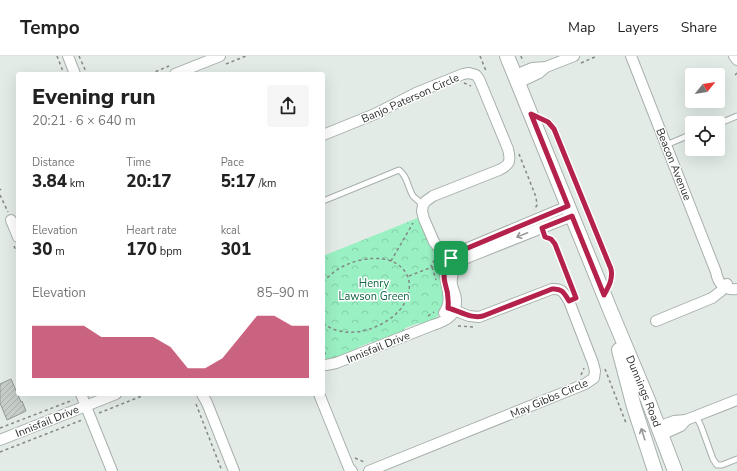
<!DOCTYPE html>
<meta charset="utf-8">
<style>
body{margin:0;font-family:"Nunito Sans",sans-serif;background:#f6f6f6;color:#222;height:100vh;display:flex;flex-direction:column;font-size:15px;white-space:nowrap}
*{box-sizing:border-box;margin:0}
p{font-size:13px;color:#767676}
.icon{flex:none;width:22px;height:22px;fill:none;stroke:currentColor;stroke-width:2;stroke-linecap:round;stroke-linejoin:round}
.map{position:relative;flex:1;overflow:hidden}
.side{position:absolute;left:16px;top:16px;width:309px;height:324px;display:flex;flex-direction:column;background:#fff;border-radius:4px;box-shadow:0 4px 16px #0002}
.side>*{flex:none}
.needle{width:26px;rotate:60deg}
.controls{position:absolute;left:685px;top:12px;display:grid;gap:8px}
.controls a{display:grid;place-items:center;width:40px;height:40px;border-radius:4px;background:#fff;box-shadow:0 4px 16px #0002;font-size:20px}
.pin{position:absolute;display:grid;place-items:center;width:34px;height:34px;color:#fff;margin:-17px;border-radius:8px;box-shadow:0 2px 6px #0006}
.round{display:grid;place-items:center;flex:none;width:42px;height:42px;border-radius:4px;background:#f6f6f6}
.head{display:flex;align-items:center;justify-content:space-between;height:68px;padding:0 16px}
h1{font-size:22px;font-weight:800;line-height:30px}
.figures{display:grid;grid-template-columns:repeat(3,1fr);gap:6px;height:68px;padding:4px 16px}
.figures div{display:grid;align-content:center}
.figures b{font-size:17px;font-weight:800}
.figures small{font-size:11px;font-weight:400}
.figures p{font-size:11px}
.chart{height:112px;padding:8px 16px}
.chart p{display:flex;justify-content:space-between}
.chart svg{width:100%;height:72px;margin-top:4px;fill:#b4224b;opacity:.7}
header{display:flex;align-items:center;gap:24px;box-sizing:border-box;height:56px;padding:0 20px;background:#fff;border-bottom:1px solid #e0e0e0}
header strong{font-size:19px}
nav{display:flex;gap:22px;margin-inline-start:auto;font-size:14px}
.map>svg:first-child{display:block}
.park{fill:url(#park-crowns)}
.building{fill:url(#building-hatch);stroke:#919994}
.lines{fill:none;stroke-linecap:round;stroke-linejoin:round}
.lane-casing{stroke:#a8b0ab;stroke-width:7}
.street-casing{stroke:#a8b0ab;stroke-width:12}
.secondary-casing{stroke:#a8b0ab;stroke-width:16}
.path{stroke:#828884;stroke-width:1.5;stroke-dasharray:3 3;stroke-linecap:butt}
.lane{stroke:#fff;stroke-width:5}
.street{stroke:#fff;stroke-width:10}
.secondary{stroke:#fff;stroke-width:14}
.oneway{stroke:#969796}
.route-casing{stroke:#fff;stroke-width:8}
.route{stroke:#b4224b;stroke-width:5}
.labels{text-anchor:middle;stroke-width:3;stroke-linejoin:round;paint-order:stroke}
.street-label{font-size:11px;fill:#2c2f2d;stroke:#fff}
.park-label{font-size:11px;fill:#116544;stroke:#fff}
</style>
<header>
<strong>Tempo</strong>
<nav><a>Map</a><a>Layers</a><a>Share</a></nav>
</header>
<div class="map">
<svg width="737" height="415" viewBox="0 0 737 415">
<defs>
<pattern id="park-crowns" width="20" height="18" patternUnits="userSpaceOnUse"><rect width="20" height="18" fill="#99f0c3"/><path d="M2 6a3 3 0 1 1 6 0M12 15a3 3 0 1 1 6 0" fill="none" stroke="#84cea8"/></pattern>
<pattern id="building-hatch" width="6" height="6" patternUnits="userSpaceOnUse"><rect width="6" height="6" fill="#c6cec9"/><path d="M-1 1l2-2M0 6l6-6M5 7l2-2" fill="none" stroke="#aab1ad"/></pattern>
</defs>
<rect width="100%" height="100%" fill="#e2ebe6"/>
<path class="park" d="M420 161 444 202 446 236 442 255 436 262 423 269 419 267 405 272 403 276 376 287 371 286 359 291 357 295 331 304 323 303V200Z"/>
<path class="building" d="M11 323 21 346 22 345 26 355 7 364 0 347V328Z"/>
<g class="lines">
<g class="lane-casing">
<g id="lane">
<path d="M535 60 548 66 554 73 611 213C613 222 610 229 605 237"/>
<path d="M718 68 737 60"/>
<path d="M666 89 692 78"/>
<path d="M323 145 399 114C407 119 408 132 413 140 416 143 420 146 423 149"/>
<path d="M696 360 701 370 713 403 717 409H722L737 403"/>
</g>
</g>
<g class="street-casing">
<g id="street">
<path d="M68 0 75 18"/>
<path d="M631 0 716 216C718 228 725 235 737 233"/>
<path d="M734 0 737 4"/>
<path d="M175 18 220 0"/>
<path d="M515 19 532 12 546 11 574 0"/>
<path d="M518 27 539 17 546 11"/>
<path d="M323 79 375 58 416 37 463 18 469 17 476 19 479 23 482 30 508 93C511 105 510 109 499 114L433 140 426 145 423 149 422 155 424 163 434 186 439 192 458 208"/>
<path d="M11 164 18 181"/>
<path d="M444 257C460 234 426 213 463 194L568 150"/>
<path d="M656 265 712 242 721 235 727 228"/>
<path d="M323 309H326L336 307 433 269C446 265 457 259 456 244 456 238 453 234 452 229 450 216 458 206 469 201L572 160"/>
<path d="M81 338 112 415"/>
<path d="M202 338 207 347 234 415"/>
<path d="M319 338 349 412 352 415"/>
<path d="M658 371 674 365 686 364 737 344"/>
<path d="M661 379 681 370 686 364"/>
<path d="M0 384 116 338"/>
<path d="M369 415 585 328 594 322 595 315 593 307 569 245C564 237 562 232 552 233L479 261 469 260 448 252"/>
</g>
</g>
<g class="secondary-casing">
<g id="secondary">
<path id="s1" d="M507 0 611 256 648 344 675 415"/>
<path d="M619 294 634 351 655 415"/>
</g>
</g>
<g class="path">
<path d="M57 0 64 18"/>
<path d="M79 0 87 18"/>
<path d="M480 0 486 15"/>
<path d="M521 0 523 6"/>
<path d="M581 7 597 0"/>
<path d="M226 8 246 0"/>
<path d="M150 18 169 10"/>
<path d="M735 19 737 17"/>
<path d="M464 27 471 30"/>
<path d="M519 98 536 141 537 149 534 154"/>
<path d="M0 134 1 133"/>
<path d="M0 139 8 156"/>
<path d="M546 181 551 183 555 188 573 233"/>
<path d="M447 186 451 188 458 185"/>
<path d="M14 190 18 199"/>
<path d="M391 205 409 174 413 167"/>
<path d="M432 211 436 224"/>
<path d="M409 220 432 211 431 209 436 202"/>
<path d="M323 226C329 220 334 215 342 211 360 201 393 196 406 217 409 222 410 228 409 234 406 255 386 268 367 274 352 278 335 277 323 267"/>
<path d="M428 260 434 256"/>
<path d="M458 270 474 271"/>
<path d="M323 297 329 298"/>
<path d="M605 313 626 367"/>
<path d="M581 319 584 312"/>
<path d="M196 348 222 415"/>
<path d="M99 357 147 338"/>
<path d="M0 372 73 344"/>
<path d="M0 396 82 364"/>
<path d="M355 402 364 406"/>
</g>
<use href="#lane" class="lane"/>
<use href="#street" class="street"/>
<use href="#secondary" class="secondary"/>
</g>
<defs><path id="oneway-shaft" d="M-6 0H5M1.5-3L5.5 0L1.5 3" fill="none" stroke-width="1.6" stroke-linecap="round" stroke-linejoin="round"/></defs>
<g class="oneway">
<use href="#oneway-shaft" transform="translate(522 179) rotate(158)"/>
<use href="#oneway-shaft" transform="translate(643 378) rotate(-108)"/>
</g>
<g class="lines">
<g class="route-casing">
<path id="route" d="M531 58 548 66 554 73 611 213C613 223 609 230 604 239L572 160 542 172 545 181 551 183 555 188 576 242 569 245C564 237 562 232 552 233L483 260C470 263 460 255 448 252 449 242 448 236 445 227 441 211 451 200 463 194L568 150Z"/>
</g>
<use href="#route" class="route"/>
</g>
<g class="labels">
<g class="street-label">
<text transform="translate(410 42) rotate(-24)" y="4">Banjo Paterson Circle</text>
<text transform="translate(674 108) rotate(68)" y="4">Beacon Avenue</text>
<text transform="translate(378 291) rotate(-22)" y="4">Innisfail Drive</text>
<text dy="4" stroke="none"><textPath href="#s1" startOffset="362">Dunnings Road</textPath></text>
<text transform="translate(549 342) rotate(-23)" y="4">May Gibbs Circle</text>
<text transform="translate(47 365) rotate(-22)" y="4">Innisfail Drive</text>
</g>
<g class="park-label">
<text x="374" y="231">Henry<tspan x="374" dy="13">Lawson Green</tspan></text>
</g>
</g>
</svg>
<div class="controls">
<a><svg class="needle" viewBox="-14 -14 28 28"><path d="M0-13l5 13h-10z" fill="#e53935"/><path d="M0 13l5-13h-10z" fill="#767676"/></svg></a>
<a><svg class="icon" aria-label="locate" viewBox="0 0 24 24"><circle cx="12" cy="12" r="6"/><path d="M12 2v4M12 18v4M2 12h4M18 12h4"/></svg></a>
</div>
<div class="pin" style="left:451px;top:202px;background:#1e9e55"><svg class="icon" aria-label="arrive" viewBox="0 0 24 24"><path d="M6 21V4h12l-3 4 3 4H6"/></svg></div>
<section class="side">
<div class="head"><div><h1>Evening run</h1><p>20:21 · 6 × 640 m</p></div><a class="round"><svg class="icon" aria-label="share" viewBox="0 0 24 24"><path d="M12 15V3M7 8l5-5 5 5M5 13v7h14v-7"/></svg></a></div>
<div class="figures">
<div><p>Distance</p><b>3.84<small> km</small></b></div>
<div><p>Time</p><b>20:17</b></div>
<div><p>Pace</p><b>5:17<small> /km</small></b></div>
</div>
<div class="figures">
<div><p>Elevation</p><b>30<small> m</small></b></div>
<div><p>Heart rate</p><b>170<small> bpm</small></b></div>
<div><p>kcal</p><b>301</b></div>
</div>
<div class="chart"><p><span>Elevation</span>85–90 m</p>
<svg viewBox="0 0 160 44" preserveAspectRatio="none"><path d="M0 44V12L10 12L20 12L30 12L40 19L50 19L60 19L70 19L80 25L90 38L100 38L110 32L120 19L130 6L140 6L150 12L160 12V44z"/></svg>
</div>
</section>
</div>
